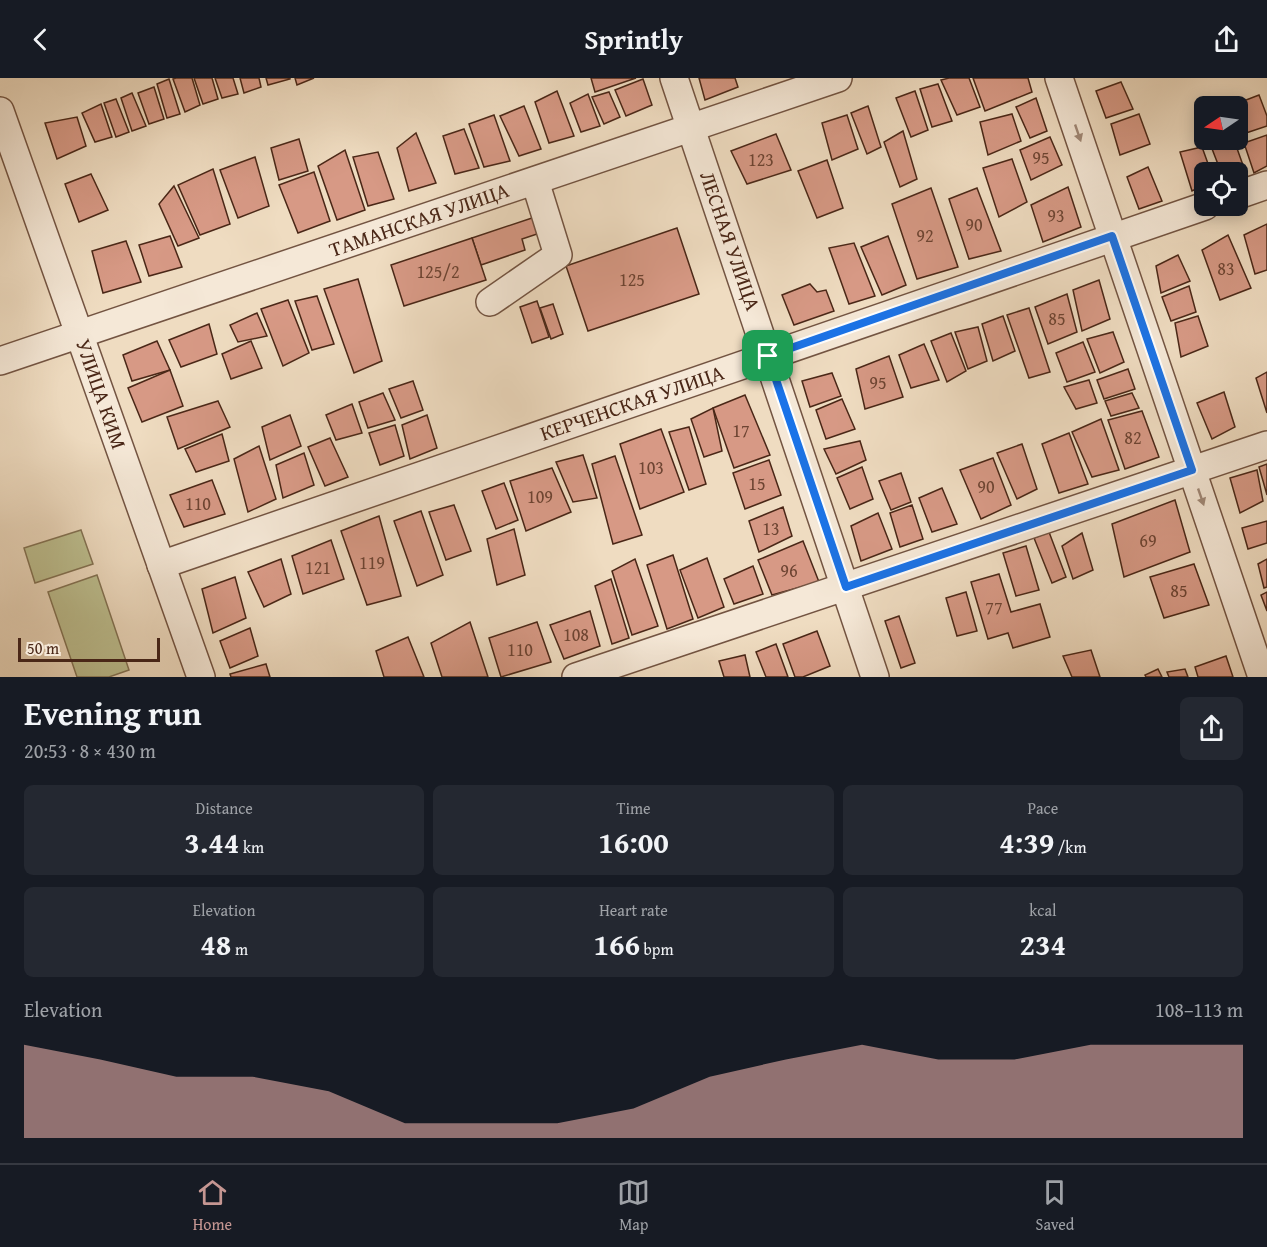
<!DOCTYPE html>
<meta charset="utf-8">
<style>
body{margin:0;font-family:"Gentium Book Plus",serif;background:#242831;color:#f1f3f6;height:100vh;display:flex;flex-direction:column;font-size:22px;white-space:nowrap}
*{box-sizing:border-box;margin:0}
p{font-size:20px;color:#9ea1a6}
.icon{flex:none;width:33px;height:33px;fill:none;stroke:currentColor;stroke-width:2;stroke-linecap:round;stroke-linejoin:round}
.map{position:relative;height:599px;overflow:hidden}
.drawer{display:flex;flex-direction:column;background:#171b24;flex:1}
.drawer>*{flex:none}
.needle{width:39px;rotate:257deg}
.tools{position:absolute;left:1194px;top:18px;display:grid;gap:12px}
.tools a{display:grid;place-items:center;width:54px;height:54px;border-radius:9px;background:#171b24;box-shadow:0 3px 15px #0003;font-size:30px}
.scale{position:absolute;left:18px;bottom:15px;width:142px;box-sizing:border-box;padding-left:6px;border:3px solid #4a2717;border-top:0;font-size:16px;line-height:21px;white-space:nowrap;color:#4a2717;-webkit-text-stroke:4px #f5e8d7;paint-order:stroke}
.pin{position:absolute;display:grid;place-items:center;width:51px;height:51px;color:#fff;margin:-26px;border-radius:12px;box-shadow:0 3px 9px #0006}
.round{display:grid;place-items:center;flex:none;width:63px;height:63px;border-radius:9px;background:#242831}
.overview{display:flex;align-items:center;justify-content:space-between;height:102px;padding:0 24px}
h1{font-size:33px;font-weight:700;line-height:45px}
.figures{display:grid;grid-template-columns:repeat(3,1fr);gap:9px;height:102px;padding:6px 24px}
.figures div{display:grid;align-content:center;border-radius:9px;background:#242831;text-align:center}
.figures b{font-size:30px;font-weight:700}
.figures small{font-size:16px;font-weight:400}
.figures p{font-size:16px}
.chart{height:168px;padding:12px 24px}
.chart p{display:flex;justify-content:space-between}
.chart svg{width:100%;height:108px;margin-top:6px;fill:#c59692;opacity:.7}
header{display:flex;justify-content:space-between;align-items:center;height:78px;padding:0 24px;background:#171b24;font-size:27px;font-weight:700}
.menu{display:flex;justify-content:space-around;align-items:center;height:84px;border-top:2px solid #363941;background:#171b24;font-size:16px;color:#9ea1a6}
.menu a{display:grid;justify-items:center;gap:3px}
.menu .active{color:#c59692}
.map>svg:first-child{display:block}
.green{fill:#bdbf90;stroke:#847354;stroke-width:1.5}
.building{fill:#d79985;stroke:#4a2717;stroke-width:1.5}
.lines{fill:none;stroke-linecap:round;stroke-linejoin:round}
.minor-casing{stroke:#735442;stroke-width:30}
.minor{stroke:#f5e8d7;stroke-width:27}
.oneway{fill:#a08877}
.route-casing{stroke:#fff;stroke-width:12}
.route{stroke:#1a73e8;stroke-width:8}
.labels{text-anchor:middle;stroke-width:4.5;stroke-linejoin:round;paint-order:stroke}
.number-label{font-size:18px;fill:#6d4432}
.street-label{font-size:21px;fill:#4a2717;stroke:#f5e8d7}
</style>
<header><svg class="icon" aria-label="back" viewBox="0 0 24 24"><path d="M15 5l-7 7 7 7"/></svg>Sprintly<svg class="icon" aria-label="share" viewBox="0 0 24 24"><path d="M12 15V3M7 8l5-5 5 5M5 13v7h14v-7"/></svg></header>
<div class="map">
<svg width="1267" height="599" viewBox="0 0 1267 599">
<rect width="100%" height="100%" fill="#efdcc1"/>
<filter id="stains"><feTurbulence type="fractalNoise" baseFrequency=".00333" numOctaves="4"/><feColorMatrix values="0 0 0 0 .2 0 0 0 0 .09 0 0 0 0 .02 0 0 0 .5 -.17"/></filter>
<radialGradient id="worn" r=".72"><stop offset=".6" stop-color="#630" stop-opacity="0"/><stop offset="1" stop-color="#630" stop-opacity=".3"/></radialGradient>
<g class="green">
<path d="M81 452 93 486 35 505 24 470Z"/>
<path d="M97 497 129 592 109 599H77L48 514Z"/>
</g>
<g class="building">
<path d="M176 0H192L200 27 185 34 173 1Z"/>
<path d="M194 0H212L218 21 203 26Z"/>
<path d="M215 0H233L238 16 222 20Z"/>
<path d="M240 0H259L261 9 244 15Z"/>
<path d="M266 0H290V1L268 7Z"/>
<path d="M295 0H314L297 7Z"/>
<path d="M591 0H636L595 14Z"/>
<path d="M699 0H735L738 9 705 22Z"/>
<path d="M949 0H969L980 29 957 37 941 2Z"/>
<path d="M973 0H1028L1032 14 985 33Z"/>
<path d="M169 1 180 36 167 40 157 6Z"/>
<path d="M643 1 652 27 626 38 615 12Z"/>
<path d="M1121 4 1133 31 1106 40 1096 13Z"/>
<path d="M938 6 952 43 932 49 920 11Z"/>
<path d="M154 9 164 41 149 46 138 15Z"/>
<path d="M557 13 574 58 549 65 535 24Z"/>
<path d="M915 13 928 52 911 59 896 20Z"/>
<path d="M609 14 620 39 604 46 592 19Z"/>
<path d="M132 15 146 48 132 53 121 20Z"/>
<path d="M588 16 600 48 581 54 570 25Z"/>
<path d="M1259 17 1267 38V48L1243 56 1238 41V28L1233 27Z"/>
<path d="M1036 20 1047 53 1030 60 1016 29Z"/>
<path d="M116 21 129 54 116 59 104 25Z"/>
<path d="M101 26 112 59 95 64 82 35Z"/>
<path d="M524 28 541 71 519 78 500 38Z"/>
<path d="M868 28 881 69 867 76 851 35Z"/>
<path d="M1012 36 1021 63 988 77 980 44Z"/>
<path d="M1139 36 1150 66 1120 77 1111 46Z"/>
<path d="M494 37 510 83 484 89 469 46Z"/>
<path d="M847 37 858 71 832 82 822 45Z"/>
<path d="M77 39 86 68 57 81 45 45Z"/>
<path d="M464 51 479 90 455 96 443 58Z"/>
<path d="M903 53 917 101 900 109 884 64Z"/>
<path d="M416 55 436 105 409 113 397 70Z"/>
<path d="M776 56 791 92 747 106 731 73Z"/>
<path d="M1267 57V88L1254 95 1244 65Z"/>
<path d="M1050 59 1062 87 1031 102 1020 72Z"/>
<path d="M299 61 308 93 279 102 271 70Z"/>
<path d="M1213 62H1234L1244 90 1231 94H1221L1209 63Z"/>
<path d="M1202 69 1211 94H1204V107L1192 113 1180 74Z"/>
<path d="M345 72 365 132 337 142 318 88Z"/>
<path d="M378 74 394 121 368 128 353 79Z"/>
<path d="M255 79 269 128 238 140 220 92Z"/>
<path d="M1012 81 1027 124 999 139 983 90Z"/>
<path d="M827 82 843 130 817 140 798 93Z"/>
<path d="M1148 89 1162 123 1139 131 1127 99Z"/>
<path d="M213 91 230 146 200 157 178 107Z"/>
<path d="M314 94 330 143 298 155 279 107Z"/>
<path d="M91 96 108 132 79 144 65 106Z"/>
<path d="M174 108 199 160 178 168 159 126Z"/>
<path d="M1068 109 1081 149 1043 164 1031 127Z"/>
<path d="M931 110 958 189 917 201 892 126Z"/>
<path d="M977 110 1001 173 969 181 949 121Z"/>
<path d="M541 137 546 153 522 161 525 172 481 187 472 160Z"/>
<path d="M1267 146V192L1255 196 1244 157Z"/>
<path d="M677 150 699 216 588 253 566 188Z"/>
<path d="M1228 157 1251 210 1220 222 1202 172Z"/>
<path d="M170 158 182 189 149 198 139 167Z"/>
<path d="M888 158 906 207 882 217 861 169Z"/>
<path d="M472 160 486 202 404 228 391 187Z"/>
<path d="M126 163 141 204 103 215 92 173Z"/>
<path d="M854 165 875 218 849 226 829 170Z"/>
<path d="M1178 177 1190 203 1161 215 1156 188Z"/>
<path d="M358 201 382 283 354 295 324 211Z"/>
<path d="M1099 202 1110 241 1082 253 1073 212Z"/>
<path d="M810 206 817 214 826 212 834 233 794 247 782 217Z"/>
<path d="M1189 208 1196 234 1171 243 1162 219Z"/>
<path d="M1067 216 1077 254 1048 266 1035 229Z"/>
<path d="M317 218 334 266 312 272 295 223Z"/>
<path d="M288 222 309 275 283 288 261 231Z"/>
<path d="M537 223 549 259 532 265 520 229Z"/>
<path d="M553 226 563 256 551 261 540 230Z"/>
<path d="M1029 230 1050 294 1029 300 1007 237Z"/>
<path d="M257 235 267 258 238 264 230 247Z"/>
<path d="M1003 238 1015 273 993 283 982 246Z"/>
<path d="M1198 238 1208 268 1181 279 1175 245Z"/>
<path d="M209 246 217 276 181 289 169 262Z"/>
<path d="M978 249 987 283 968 291 955 254Z"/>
<path d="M1113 254 1124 284 1100 295 1087 261Z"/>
<path d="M951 255 966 293 947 304 931 263Z"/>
<path d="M157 263 170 292 132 303 123 277Z"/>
<path d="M251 263 262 290 231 301 222 276Z"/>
<path d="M1083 264 1095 294 1067 304 1056 275Z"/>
<path d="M924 266 939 302 911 310 899 277Z"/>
<path d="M889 278 903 319 865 331 856 291Z"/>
<path d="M1128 291 1135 311 1104 321 1097 302Z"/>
<path d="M170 292 183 328 142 344 128 310Z"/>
<path d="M1267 294V335L1256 300Z"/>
<path d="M832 295 841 318 810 329 802 303Z"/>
<path d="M1089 302 1097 325 1076 331 1064 309Z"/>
<path d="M413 303 423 332 401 340 389 311Z"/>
<path d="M1224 314 1235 349 1212 361 1197 325Z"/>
<path d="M383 315 395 342 368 350 359 324Z"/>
<path d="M1132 315 1139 330 1111 338 1105 323Z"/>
<path d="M745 317 770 377 734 390 713 330Z"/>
<path d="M842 321 855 351 826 361 816 332Z"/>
<path d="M218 323 230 349 178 371 167 339Z"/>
<path d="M352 326 362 355 336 362 326 337Z"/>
<path d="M713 330 722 373 704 379 691 341Z"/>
<path d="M1142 333 1159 379 1125 391 1108 342Z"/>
<path d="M290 337 301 368 270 382 262 349Z"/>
<path d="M427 337 437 370 410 381 402 347Z"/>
<path d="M1101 341 1119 392 1092 399 1072 354Z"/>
<path d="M395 347 404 378 380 387 369 355Z"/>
<path d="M689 349 706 406 689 412 669 354Z"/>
<path d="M661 351 684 414 640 431 620 366Z"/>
<path d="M1069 355 1088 406 1059 415 1042 366Z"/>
<path d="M222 356 229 383 196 394 185 371Z"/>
<path d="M330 360 348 399 325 408 308 369Z"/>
<path d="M860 363 866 382 836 396 824 371Z"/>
<path d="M1022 366 1037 411 1017 421 997 375Z"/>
<path d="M259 368 276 421 248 434 234 381Z"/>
<path d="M304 375 314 407 283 420 276 387Z"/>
<path d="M583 377 597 420 573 424 556 384Z"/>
<path d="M615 378 642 457 613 466 592 386Z"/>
<path d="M993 380 1011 427 981 441 960 392Z"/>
<path d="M769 382 781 417 745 431 733 395Z"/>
<path d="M1267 386V417L1259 389Z"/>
<path d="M862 389 873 421 850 431 837 400Z"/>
<path d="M552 390 571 434 526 453 510 403Z"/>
<path d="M1257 392 1263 423 1240 435 1230 400Z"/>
<path d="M901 395 911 424 891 432 879 403Z"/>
<path d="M212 402 225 436 184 449 170 417Z"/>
<path d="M504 405 518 442 496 451 482 413Z"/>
<path d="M942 410 957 446 932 454 919 420Z"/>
<path d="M1175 422 1190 474 1124 499 1112 446Z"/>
<path d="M454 427 471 473 446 482 429 434Z"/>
<path d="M912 427 923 461 900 469 890 435Z"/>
<path d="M783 429 792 458 759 474 749 443Z"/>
<path d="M421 433 443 497 417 508 394 443Z"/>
<path d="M878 435 892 471 861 483 851 448Z"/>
<path d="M379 438 401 518 367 527 341 453Z"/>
<path d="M1267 443V465L1248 471 1242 450Z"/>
<path d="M514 451 525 497 497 507 487 461Z"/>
<path d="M1049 454 1066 499 1052 505 1034 460Z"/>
<path d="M1082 455 1093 492 1073 501 1062 468Z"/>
<path d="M331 462 344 501 303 516 292 478Z"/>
<path d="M803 463 819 504 772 517 758 482Z"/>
<path d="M1026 468 1039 512 1016 518 1003 475Z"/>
<path d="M673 477 693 541 667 551 647 487Z"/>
<path d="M707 480 724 529 698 540 680 492Z"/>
<path d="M281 481 291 516 264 529 248 494Z"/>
<path d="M635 481 658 548 632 557 612 493Z"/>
<path d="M1267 481V509L1264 510 1258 486Z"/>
<path d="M1194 486 1209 527 1164 540 1150 499Z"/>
<path d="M753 488 763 516 734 526 724 501Z"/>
<path d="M999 496 1011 534 1040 526 1050 559 1013 570 1008 555 988 561 971 504Z"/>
<path d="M235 499 246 540 213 555 202 511Z"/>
<path d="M611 501 629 560 612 566 595 508Z"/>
<path d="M966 514 977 553 957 558 946 520Z"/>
<path d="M1267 514V533L1261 517Z"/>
<path d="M590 533 600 568 564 581 550 547Z"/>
<path d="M899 538 915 585 901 590 885 543Z"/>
<path d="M470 544 488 599H442L431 565Z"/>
<path d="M537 544 551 584 501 599 489 560Z"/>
<path d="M250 550 258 578 230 590 220 563Z"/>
<path d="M817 553 830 588 803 599H795L783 566Z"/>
<path d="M408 559 424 599H384L376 573Z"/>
<path d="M776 566 788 599H766L756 574Z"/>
<path d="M1091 572 1100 599H1072L1063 578Z"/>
<path d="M745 577 750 599H724L719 583Z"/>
<path d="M1226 578 1233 599H1198L1195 589Z"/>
<path d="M266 586 270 599H231L230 596Z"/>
<path d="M1158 591 1162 599H1146L1145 597Z"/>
<path d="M1185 591 1188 599H1169L1167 594Z"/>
</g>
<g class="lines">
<g class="minor-casing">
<g id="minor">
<path d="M674 0 875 599"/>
<path d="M1059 0 1262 599"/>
<path d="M0 33 201 599"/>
<path d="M1238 117 1267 107"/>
<path d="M490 224 558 177 535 103"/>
<path d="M0 283 838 0"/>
<path d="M161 487 1205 128"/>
<path d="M576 599 1267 367"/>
</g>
</g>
<use href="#minor" class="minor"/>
</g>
<defs><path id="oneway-solid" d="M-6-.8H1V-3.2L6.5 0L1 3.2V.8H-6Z" transform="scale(1.5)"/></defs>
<g class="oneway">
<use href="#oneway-solid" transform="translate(1078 55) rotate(71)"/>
<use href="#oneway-solid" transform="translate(1201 419) rotate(71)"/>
</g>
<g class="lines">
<g class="route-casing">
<path id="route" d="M1112 158 1192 392 846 509 768 278Z"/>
</g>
<use href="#route" class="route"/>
</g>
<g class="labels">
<g class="number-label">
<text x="1041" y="86">95</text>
<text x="761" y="88">123</text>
<text x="1056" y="144">93</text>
<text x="974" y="153">90</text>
<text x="925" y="164">92</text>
<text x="1226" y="197">83</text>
<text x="438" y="200">125/2</text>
<text x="632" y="208">125</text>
<text x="1057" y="247">85</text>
<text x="878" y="311">95</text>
<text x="741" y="359">17</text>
<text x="1133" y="366">82</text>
<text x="651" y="396">103</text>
<text x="757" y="412">15</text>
<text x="986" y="415">90</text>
<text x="540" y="425">109</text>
<text x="198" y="432">110</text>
<text x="771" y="457">13</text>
<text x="1148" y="469">69</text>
<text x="372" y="491">119</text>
<text x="318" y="496">121</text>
<text x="789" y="499">96</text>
<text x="1179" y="519">85</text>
<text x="994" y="536">77</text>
<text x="576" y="563">108</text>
<text x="520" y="578">110</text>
</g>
<g class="street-label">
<text transform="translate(419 142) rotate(-19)" y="7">ТАМАНСКАЯ УЛИЦА</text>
<text transform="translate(730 163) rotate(71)" y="7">ЛЕСНАЯ УЛИЦА</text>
<text transform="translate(101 316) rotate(71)" y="7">УЛИЦА КИМ</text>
<text transform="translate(632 325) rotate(-19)" y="7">КЕРЧЕНСКАЯ УЛИЦА</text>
</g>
</g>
<rect width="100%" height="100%" filter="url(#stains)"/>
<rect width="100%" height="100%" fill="url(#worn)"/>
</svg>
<div class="tools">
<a><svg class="needle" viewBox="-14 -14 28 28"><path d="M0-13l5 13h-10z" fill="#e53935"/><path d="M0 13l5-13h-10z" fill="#9ea1a6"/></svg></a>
<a><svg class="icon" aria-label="locate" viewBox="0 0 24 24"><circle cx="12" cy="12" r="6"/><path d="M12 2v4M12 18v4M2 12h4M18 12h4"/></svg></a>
</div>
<div class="scale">50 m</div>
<div class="pin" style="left:768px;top:278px;background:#1e9e55"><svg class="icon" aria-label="arrive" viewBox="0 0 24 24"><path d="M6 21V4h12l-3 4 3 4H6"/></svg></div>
</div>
<section class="drawer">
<div class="overview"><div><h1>Evening run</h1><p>20:53 · 8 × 430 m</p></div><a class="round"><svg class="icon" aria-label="share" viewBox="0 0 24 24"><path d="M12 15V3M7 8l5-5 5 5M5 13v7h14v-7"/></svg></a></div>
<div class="figures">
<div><p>Distance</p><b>3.44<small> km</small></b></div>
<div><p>Time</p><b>16:00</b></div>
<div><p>Pace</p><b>4:39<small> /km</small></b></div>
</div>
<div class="figures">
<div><p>Elevation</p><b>48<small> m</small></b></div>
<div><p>Heart rate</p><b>166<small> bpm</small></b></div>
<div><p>kcal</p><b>234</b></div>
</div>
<div class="chart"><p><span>Elevation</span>108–113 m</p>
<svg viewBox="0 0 160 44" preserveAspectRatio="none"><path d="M0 44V6L10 12L20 19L30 19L40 25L50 38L60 38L70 38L80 32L90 19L100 12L110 6L120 12L130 12L140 6L150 6L160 6V44z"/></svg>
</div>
</section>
<nav class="menu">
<a class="active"><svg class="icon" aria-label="home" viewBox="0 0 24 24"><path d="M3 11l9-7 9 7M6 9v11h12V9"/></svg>Home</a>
<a><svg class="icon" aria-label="map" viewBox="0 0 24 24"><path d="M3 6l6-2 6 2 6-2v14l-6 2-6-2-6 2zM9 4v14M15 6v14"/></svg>Map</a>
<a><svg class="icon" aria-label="saved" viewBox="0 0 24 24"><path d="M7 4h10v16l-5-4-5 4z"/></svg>Saved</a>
</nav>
